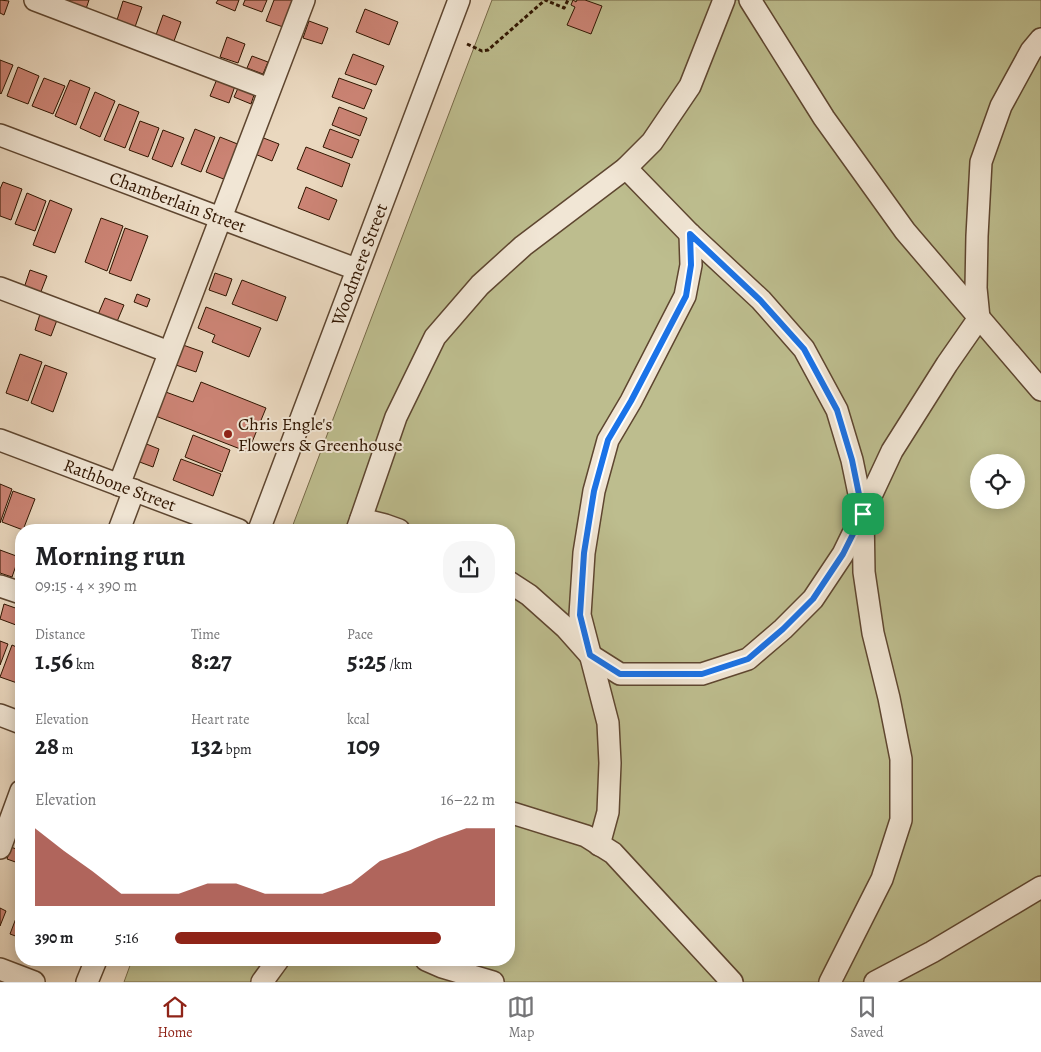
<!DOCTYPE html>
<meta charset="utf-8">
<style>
body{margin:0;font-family:Alegreya,serif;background:#f6f6f6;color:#202124;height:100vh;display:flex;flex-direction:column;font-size:19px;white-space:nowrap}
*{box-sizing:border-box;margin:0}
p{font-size:16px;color:#757577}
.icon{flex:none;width:28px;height:28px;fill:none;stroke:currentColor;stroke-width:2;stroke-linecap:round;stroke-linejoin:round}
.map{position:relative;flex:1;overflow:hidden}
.panel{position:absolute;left:15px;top:524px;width:500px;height:442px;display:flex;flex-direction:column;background:#fff;border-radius:20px;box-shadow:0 2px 12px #0003}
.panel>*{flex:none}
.controls{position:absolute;left:970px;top:454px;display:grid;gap:10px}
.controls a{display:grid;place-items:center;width:55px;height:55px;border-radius:50%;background:#fff;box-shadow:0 2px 12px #0003;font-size:25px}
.pin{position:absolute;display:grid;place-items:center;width:42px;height:42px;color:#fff;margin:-21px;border-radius:10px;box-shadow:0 2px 8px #0006}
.round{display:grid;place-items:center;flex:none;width:52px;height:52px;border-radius:20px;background:#f6f6f6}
.overview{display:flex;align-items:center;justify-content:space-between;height:85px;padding:0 20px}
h1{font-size:28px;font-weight:600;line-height:38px}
.stats{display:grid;grid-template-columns:repeat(3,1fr);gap:8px;height:85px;padding:5px 20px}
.stats div{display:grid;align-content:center}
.stats b{font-size:25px;font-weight:600}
.stats small{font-size:14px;font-weight:400}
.stats p{font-size:14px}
.chart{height:140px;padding:10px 20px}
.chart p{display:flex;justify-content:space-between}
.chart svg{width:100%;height:90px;margin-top:5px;fill:#8f2418;opacity:.7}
ul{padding:0 20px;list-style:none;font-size:16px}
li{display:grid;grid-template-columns:80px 60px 1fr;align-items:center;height:38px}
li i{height:12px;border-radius:6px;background:#8f2418}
.menu{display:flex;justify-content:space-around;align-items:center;height:70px;border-top:1px solid #e0e0e0;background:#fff;font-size:14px;color:#757577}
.menu a{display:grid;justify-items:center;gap:2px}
.menu .on{color:#8f2418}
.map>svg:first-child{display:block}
.green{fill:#bdbd8e;stroke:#766947;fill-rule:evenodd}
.building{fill:#cc8475;stroke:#301500}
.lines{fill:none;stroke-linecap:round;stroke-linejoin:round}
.minor-casing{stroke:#5e4630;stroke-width:24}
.path{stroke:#301500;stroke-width:3;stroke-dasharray:4 2.5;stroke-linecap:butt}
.minor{stroke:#f1e6d5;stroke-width:21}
.route-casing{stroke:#fff;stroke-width:10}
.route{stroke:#1a73e8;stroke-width:6}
.poi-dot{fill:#8f2418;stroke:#f1e6d5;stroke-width:2}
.labels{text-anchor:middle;stroke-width:4;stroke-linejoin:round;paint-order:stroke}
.street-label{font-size:18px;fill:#301500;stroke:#f1e6d5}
.poi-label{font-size:18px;fill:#301500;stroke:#f1e6d5;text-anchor:start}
</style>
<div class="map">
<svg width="1041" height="982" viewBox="0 0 1041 982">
<rect width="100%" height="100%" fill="#ead8bf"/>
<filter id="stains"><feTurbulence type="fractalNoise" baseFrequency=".004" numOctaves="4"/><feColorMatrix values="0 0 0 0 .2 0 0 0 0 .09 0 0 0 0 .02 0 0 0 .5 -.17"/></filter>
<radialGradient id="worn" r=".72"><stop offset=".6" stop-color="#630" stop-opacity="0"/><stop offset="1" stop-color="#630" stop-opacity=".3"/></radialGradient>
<path class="green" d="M492 0H1041V982H124L132 960H509V530H291ZM979 462H1016V500H979Z"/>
<g class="building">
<path d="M0 0 9 1 4 15 0 13Z"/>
<path d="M70 0H89L86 9 69 2Z"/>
<path d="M218 0H239L235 11 216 3Z"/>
<path d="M245 0H267L262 12 243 5Z"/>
<path d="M274 0H296L286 28 266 21Z"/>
<path d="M573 0 576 2 577 0H585L602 6 591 34 567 25 575 7 571 5Z"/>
<path d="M123 1 142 7 135 27 117 20Z"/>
<path d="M365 9 398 22 389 45 356 32Z"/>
<path d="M163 15 181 22 174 41 156 35Z"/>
<path d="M309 21 328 28 322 44 303 38Z"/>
<path d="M227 37 245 44 238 63 220 57Z"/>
<path d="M353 54 384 66 376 85 345 74Z"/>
<path d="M252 56 268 62 263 74 247 68Z"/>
<path d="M0 60 13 65 1 94 0 93Z"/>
<path d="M18 67 39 76 28 104 7 96Z"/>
<path d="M44 78 65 86 53 114 32 106Z"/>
<path d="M339 78 372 90 364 109 332 97Z"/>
<path d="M217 79 235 86 229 103 210 96Z"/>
<path d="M70 80 90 88 76 125 55 116Z"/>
<path d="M239 86 255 92 251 104 234 97Z"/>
<path d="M95 92 115 101 100 137 80 128Z"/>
<path d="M119 104 139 112 125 148 104 140Z"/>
<path d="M339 107 367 118 360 136 332 125Z"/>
<path d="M140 121 159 128 148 157 129 150Z"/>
<path d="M195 129 215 137 201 172 181 164Z"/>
<path d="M330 129 359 140 352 158 323 147Z"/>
<path d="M163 130 184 138 172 167 152 159Z"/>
<path d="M220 137 240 145 226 180 206 172Z"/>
<path d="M261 137 279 144 272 161 255 154Z"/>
<path d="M306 147 350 164 342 187 297 169Z"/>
<path d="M3 182 22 189 11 220 0 216V189Z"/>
<path d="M306 187 337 200 329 220 298 208Z"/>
<path d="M27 193 46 201 35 231 15 224Z"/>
<path d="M50 200 72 209 55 253 33 245Z"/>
<path d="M101 218 123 226 107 271 85 262Z"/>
<path d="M125 228 148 236 131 281 109 273Z"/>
<path d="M30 270 47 276 40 294 24 288Z"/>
<path d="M215 273 232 279 226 296 209 290Z"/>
<path d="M242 280 286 297 277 321 232 304Z"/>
<path d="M137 294 150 299 147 307 134 302Z"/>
<path d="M105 298 124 305 116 324 97 317Z"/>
<path d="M206 307 261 328 249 357 212 342 215 335 198 328Z"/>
<path d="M40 314 57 320 51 336 35 330Z"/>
<path d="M183 345 203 352 196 372 176 365Z"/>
<path d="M20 354 42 362 28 401 6 393Z"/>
<path d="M45 365 67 373 53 412 31 403Z"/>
<path d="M201 382 266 408 248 452 153 415 163 391 193 402Z"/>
<path d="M193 435 230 450 222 472 185 457Z"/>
<path d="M144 443 159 449 153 467 137 461Z"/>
<path d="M181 459 221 474 213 496 173 480Z"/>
<path d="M0 484 12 489 0 523Z"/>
<path d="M13 491 35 499 23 530 2 522Z"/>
<path d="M0 550 19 557 12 577 0 573Z"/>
<path d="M4 604 21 610 16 625 0 619Z"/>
<path d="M0 641 8 644 0 665Z"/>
<path d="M12 645 21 649 20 684 0 677Z"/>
<path d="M11 847 21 851V864L7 859Z"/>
<path d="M0 908 6 911 0 926Z"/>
<path d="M18 913 21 914V938L10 934Z"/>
</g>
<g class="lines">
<g class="minor-casing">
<g id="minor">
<path d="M35 0 269 89"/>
<path d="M750 0 824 118 905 231 1041 390"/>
<path id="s1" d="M0 135 356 269"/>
<path d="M0 288 169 352"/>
<path id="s2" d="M0 440 239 530"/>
<path d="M119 485 304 0"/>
<path d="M361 519 385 525 399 530"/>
<path d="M119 530 134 490"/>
<path id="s3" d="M259 530 459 0"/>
<path d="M357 530 396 417 435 337 480 285 523 246 626 168 652 142 690 86 724 0"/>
<path d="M509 582 529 595 566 628 590 655 620 674H702L748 659 783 629 813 599 843 554 863 513 852 460 837 410 804 349 761 300 690 234 626 168"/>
<path d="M0 586 21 593"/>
<path d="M0 715 21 723"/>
<path d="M509 812 586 836 613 853 732 982"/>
<path d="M599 845 608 812 610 763 608 723 580 615 584 553 594 491 608 440 631 401 685 296 691 265 690 234"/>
<path d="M0 848 21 791"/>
<path d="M426 960 442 967 493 982"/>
<path d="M0 969 34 982"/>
<path d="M87 982 96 960"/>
<path d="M262 982 278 960"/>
<path d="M830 982 882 879 901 820V759L889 698 873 633 864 572 863 513 892 451 947 364 979 318 976 288 977 236 981 162 1001 106 1031 51 1041 39"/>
<path d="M875 982 932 952 1041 887"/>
</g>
</g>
<path class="path" d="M467 44 482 51 488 50 545 0 564 8 568 0"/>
<use href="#minor" class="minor"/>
</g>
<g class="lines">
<g class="route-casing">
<path id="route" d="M690 234 760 300 804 349 837 410 852 460 863 514 843 554 813 599 783 629 748 659 702 674H620L590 655 580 615 584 553 594 491 608 440 631 401 686 296 691 265Z"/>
</g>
<use href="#route" class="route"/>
</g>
<circle class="poi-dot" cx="228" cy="434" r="5"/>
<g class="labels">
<g class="street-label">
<text dy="6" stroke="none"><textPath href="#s1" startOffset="190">Chamberlain Street</textPath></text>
<text dy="6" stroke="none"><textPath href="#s3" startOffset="284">Woodmere Street</textPath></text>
<text dy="6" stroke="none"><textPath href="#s2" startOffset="128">Rathbone Street</textPath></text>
</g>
<g class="poi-label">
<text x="238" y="430">Chris Engle's<tspan x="238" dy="21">Flowers &amp; Greenhouse</tspan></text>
</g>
</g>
<rect width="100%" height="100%" filter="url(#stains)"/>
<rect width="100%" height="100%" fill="url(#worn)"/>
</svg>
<div class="controls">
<a><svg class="icon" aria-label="locate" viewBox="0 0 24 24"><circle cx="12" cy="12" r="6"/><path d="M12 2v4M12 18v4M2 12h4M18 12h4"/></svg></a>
</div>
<div class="pin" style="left:863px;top:514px;background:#1e9e55"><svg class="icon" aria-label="arrive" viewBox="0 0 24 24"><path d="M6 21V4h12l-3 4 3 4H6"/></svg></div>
<section class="panel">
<div class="overview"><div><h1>Morning run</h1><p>09:15 · 4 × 390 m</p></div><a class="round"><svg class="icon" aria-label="share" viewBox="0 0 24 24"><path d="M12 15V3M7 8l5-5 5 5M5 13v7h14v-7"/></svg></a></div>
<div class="stats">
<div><p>Distance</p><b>1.56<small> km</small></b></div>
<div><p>Time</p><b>8:27</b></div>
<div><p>Pace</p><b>5:25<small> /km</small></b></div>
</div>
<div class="stats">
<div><p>Elevation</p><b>28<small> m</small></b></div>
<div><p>Heart rate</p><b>132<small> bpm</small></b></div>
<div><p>kcal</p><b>109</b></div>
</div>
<div class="chart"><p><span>Elevation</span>16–22 m</p>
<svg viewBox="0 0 160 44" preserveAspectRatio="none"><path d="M0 44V6L10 17L20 27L30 38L40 38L50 38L60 33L70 33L80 38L90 38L100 38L110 33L120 22L130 17L140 11L150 6L160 6V44z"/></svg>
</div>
<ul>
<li><b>390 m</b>5:16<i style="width:83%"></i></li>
</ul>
</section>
</div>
<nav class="menu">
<a class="on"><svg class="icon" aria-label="home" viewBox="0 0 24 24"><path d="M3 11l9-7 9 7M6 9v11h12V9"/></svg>Home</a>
<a><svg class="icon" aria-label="map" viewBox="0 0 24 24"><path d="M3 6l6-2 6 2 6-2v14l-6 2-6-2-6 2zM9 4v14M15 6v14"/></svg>Map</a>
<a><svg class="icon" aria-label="saved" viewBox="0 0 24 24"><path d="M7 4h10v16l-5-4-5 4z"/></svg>Saved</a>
</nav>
